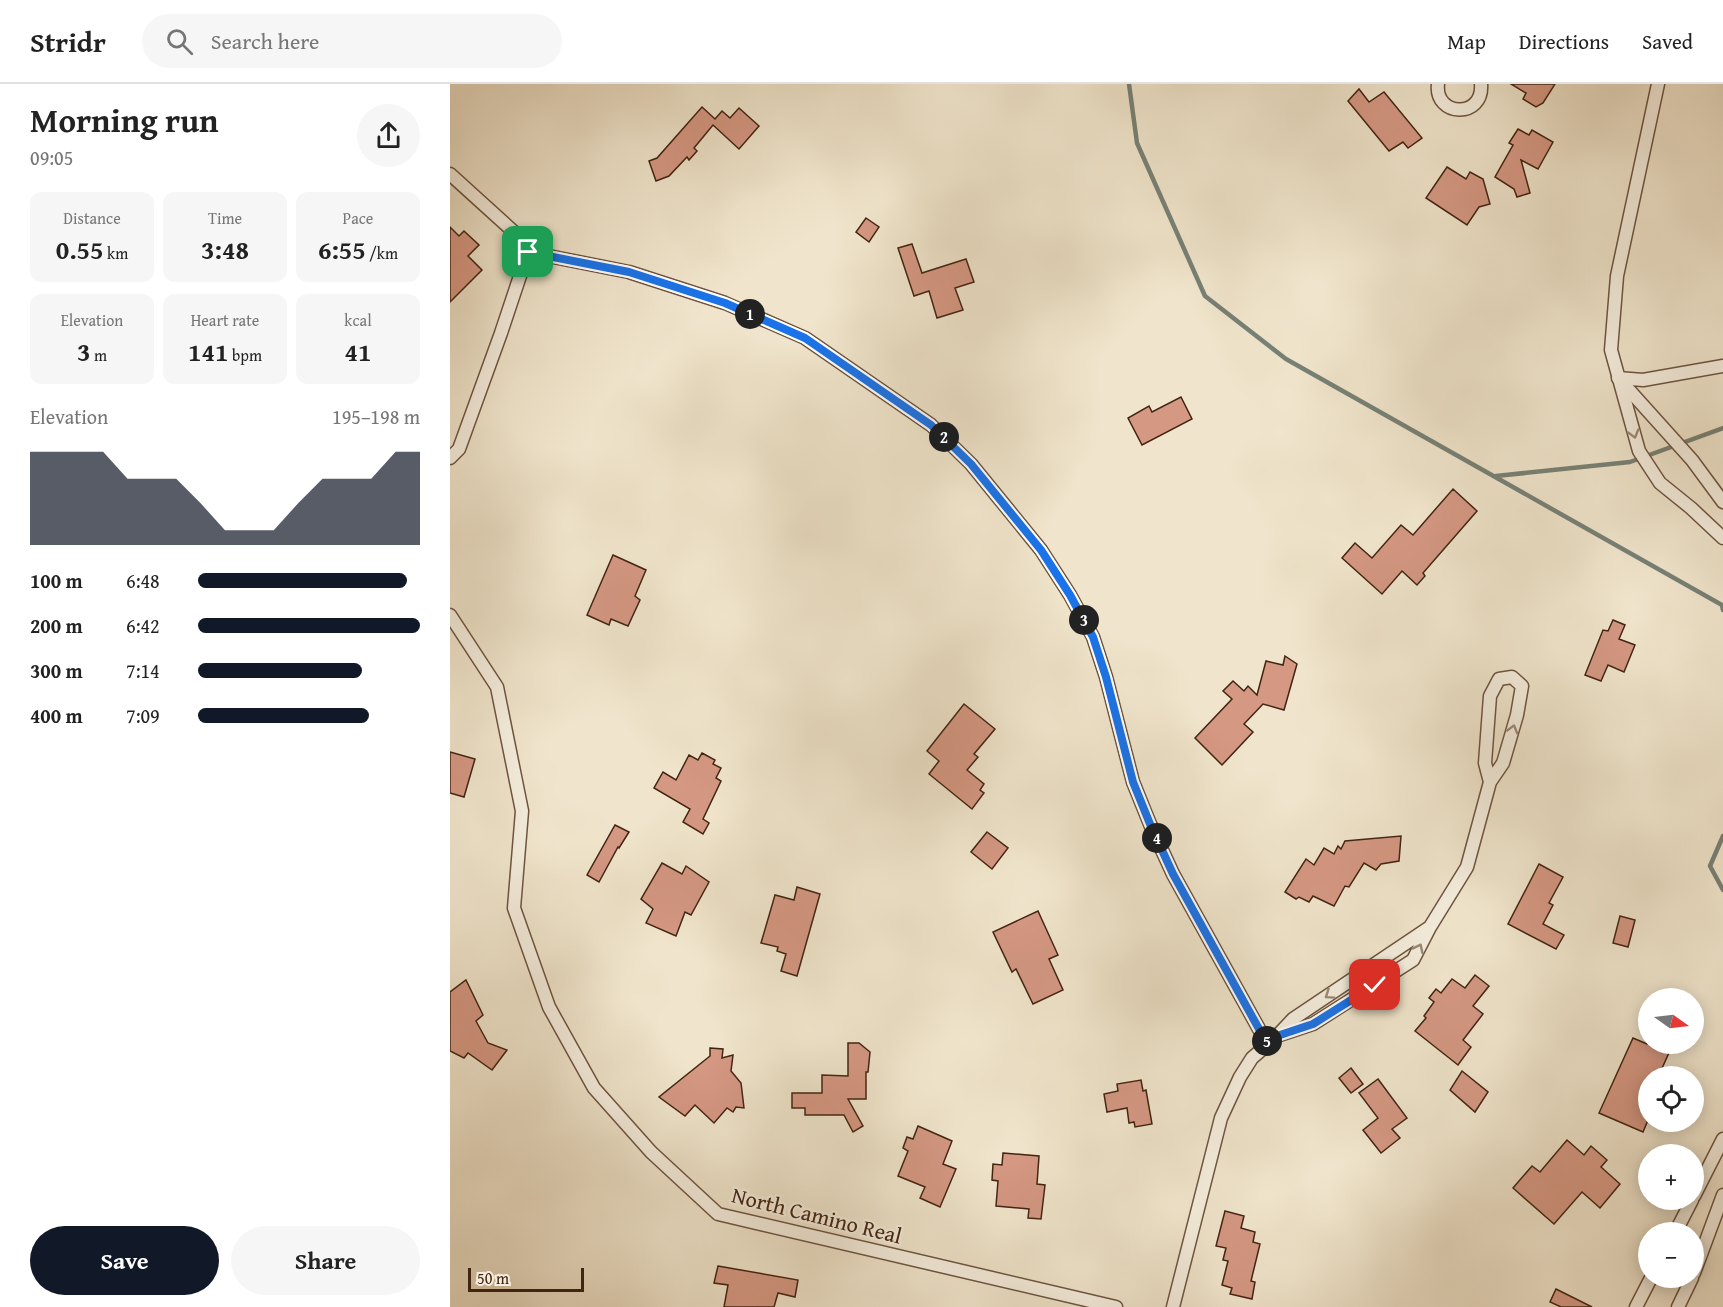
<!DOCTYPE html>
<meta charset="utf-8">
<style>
body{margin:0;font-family:"Gentium Book Plus",serif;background:#f6f6f6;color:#222;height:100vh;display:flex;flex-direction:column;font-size:22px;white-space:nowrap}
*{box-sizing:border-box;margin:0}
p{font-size:20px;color:#767676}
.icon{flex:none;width:33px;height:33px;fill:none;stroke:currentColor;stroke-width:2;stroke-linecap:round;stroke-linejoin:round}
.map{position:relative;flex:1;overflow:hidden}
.panel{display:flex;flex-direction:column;background:#fff;width:450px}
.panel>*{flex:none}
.needle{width:39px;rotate:104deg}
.controls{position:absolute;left:1188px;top:904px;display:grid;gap:12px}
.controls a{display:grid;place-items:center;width:66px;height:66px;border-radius:50%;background:#fff;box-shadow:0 3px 15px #0003;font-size:30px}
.scale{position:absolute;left:18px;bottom:15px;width:116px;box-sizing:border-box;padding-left:6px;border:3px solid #422412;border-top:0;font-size:16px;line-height:21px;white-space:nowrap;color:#422412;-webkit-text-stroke:4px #f5eede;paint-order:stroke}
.pin{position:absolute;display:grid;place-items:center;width:51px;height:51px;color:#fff;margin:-26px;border-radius:12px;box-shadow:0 3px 9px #0006}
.km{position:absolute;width:30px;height:30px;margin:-15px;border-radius:50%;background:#222;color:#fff;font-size:16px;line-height:30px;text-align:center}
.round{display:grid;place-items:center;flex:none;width:63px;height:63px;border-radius:32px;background:#f6f6f6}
.headline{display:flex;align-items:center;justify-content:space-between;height:102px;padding:0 30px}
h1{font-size:33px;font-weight:600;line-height:45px}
.metrics{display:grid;grid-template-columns:repeat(3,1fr);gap:9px;height:102px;padding:6px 30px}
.metrics div{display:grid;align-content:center;border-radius:12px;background:#f6f6f6;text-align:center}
.metrics b{font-size:26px;font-weight:600}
.metrics small{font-size:16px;font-weight:400}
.metrics p{font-size:16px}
.chart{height:168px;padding:12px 30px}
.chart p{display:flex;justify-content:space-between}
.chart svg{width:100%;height:108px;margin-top:6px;fill:#111827;opacity:.7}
.button{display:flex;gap:12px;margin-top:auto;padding:12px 30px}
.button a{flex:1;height:69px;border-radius:36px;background:#111827;color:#fff;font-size:24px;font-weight:600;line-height:69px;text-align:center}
.button a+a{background:#f6f6f6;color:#222}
ul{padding:0 30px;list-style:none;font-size:20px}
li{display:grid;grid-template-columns:96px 72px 1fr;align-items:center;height:45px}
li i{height:15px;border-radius:8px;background:#111827}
header{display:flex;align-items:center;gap:36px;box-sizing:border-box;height:84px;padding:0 30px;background:#fff;border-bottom:2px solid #e0e0e0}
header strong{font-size:28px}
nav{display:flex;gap:33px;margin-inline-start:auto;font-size:21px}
.search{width:420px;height:54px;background:#f6f6f6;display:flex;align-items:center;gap:15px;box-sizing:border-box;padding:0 21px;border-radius:33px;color:#767676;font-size:22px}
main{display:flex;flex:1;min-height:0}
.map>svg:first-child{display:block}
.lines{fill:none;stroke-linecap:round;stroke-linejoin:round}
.stream{stroke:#778176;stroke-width:4.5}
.building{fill:#d59883;stroke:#422412;stroke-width:1.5}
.street-casing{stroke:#6e5440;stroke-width:15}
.street{stroke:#f5eede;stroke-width:12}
.oneway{stroke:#9c8978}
.route-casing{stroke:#fff;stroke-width:12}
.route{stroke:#1a73e8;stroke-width:8}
.labels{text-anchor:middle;stroke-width:4.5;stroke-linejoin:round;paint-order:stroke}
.street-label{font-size:22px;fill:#422412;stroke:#f5eede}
</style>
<header>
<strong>Stridr</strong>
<div class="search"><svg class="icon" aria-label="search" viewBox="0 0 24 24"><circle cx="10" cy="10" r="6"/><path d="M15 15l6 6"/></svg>Search here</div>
<nav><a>Map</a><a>Directions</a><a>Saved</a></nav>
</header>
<main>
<section class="panel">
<div class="headline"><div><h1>Morning run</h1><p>09:05</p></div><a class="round"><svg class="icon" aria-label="share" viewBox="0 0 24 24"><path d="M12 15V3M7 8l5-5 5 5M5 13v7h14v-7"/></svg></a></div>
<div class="metrics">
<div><p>Distance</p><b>0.55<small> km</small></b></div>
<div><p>Time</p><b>3:48</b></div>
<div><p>Pace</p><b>6:55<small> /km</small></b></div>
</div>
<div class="metrics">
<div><p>Elevation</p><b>3<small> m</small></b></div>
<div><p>Heart rate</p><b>141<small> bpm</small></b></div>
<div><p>kcal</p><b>41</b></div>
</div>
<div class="chart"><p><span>Elevation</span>195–198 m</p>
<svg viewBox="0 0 160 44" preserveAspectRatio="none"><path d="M0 44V6L10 6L20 6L30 6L40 17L50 17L60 17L70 27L80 38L90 38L100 38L110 27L120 17L130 17L140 17L150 6L160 6V44z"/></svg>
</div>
<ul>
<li><b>100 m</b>6:48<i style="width:94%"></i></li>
<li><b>200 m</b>6:42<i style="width:100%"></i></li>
<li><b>300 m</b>7:14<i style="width:74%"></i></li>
<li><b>400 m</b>7:09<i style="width:77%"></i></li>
</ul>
<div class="button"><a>Save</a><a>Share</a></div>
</section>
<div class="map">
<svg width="1273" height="1223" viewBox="0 0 1273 1223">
<rect width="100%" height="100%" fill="#f0e5cc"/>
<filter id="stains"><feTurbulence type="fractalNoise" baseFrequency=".00333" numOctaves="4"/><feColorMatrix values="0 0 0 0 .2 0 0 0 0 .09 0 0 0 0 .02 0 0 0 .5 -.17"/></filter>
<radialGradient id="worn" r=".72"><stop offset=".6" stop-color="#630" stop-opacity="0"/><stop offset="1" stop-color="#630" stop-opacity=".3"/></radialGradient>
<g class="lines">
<g class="stream">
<path d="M679 0 687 59 755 212 836 275 1272 521 1273 526"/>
<path d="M1046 392 1180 378 1273 344"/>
<path d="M1273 752 1260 782 1273 806"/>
</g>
</g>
<g class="building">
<path d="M1061 0H1105L1093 19 1086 23 1073 15 1076 9Z"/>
<path d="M909 5 919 18 934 8 972 54 958 64 953 58 939 67 898 17Z"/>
<path d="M252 23 265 35 272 27 280 34 289 24 309 42 289 65 263 41 244 64 247 67 239 76 237 73 219 92 206 97 199 77 207 74Z"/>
<path d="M1068 45 1079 51 1082 46 1103 58 1088 85 1071 76 1080 109 1067 113 1064 105 1045 93 1063 61 1059 59Z"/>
<path d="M997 83 1016 95 1020 88 1033 95 1040 120 1029 123 1017 141 976 114Z"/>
<path d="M416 134 429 143 419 158 406 148Z"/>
<path d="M0 143 9 152 14 147 29 161 18 172 32 186 0 218Z"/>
<path d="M462 160 472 189 516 175 524 198 505 204 513 226 487 234 479 207 464 212 448 164Z"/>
<path d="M731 313 742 335 692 361 678 334 699 322 702 328Z"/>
<path d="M1003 405 1027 427 973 489 975 492 967 501 952 487 932 510 892 474 905 459 922 474 951 441 963 451Z"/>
<path d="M163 471 196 486 185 512 190 516 178 542 161 535 159 541 137 531Z"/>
<path d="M1163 536 1175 541 1169 555 1185 561 1174 588 1158 581 1151 597 1135 591 1153 546 1158 547Z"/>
<path d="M835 572 847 580 834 626 813 620 794 640 803 648 772 681 745 654 782 615 773 607 783 597 794 607 798 602 807 611 816 577 833 581Z"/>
<path d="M514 620 545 645 524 670 528 673 517 686 534 700 530 706 534 709 522 725 479 690 489 677 477 667Z"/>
<path d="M0 668 25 675 14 713 0 709Z"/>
<path d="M252 669 265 676 263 680 271 684 266 694 271 697 253 735 259 739 253 750 233 738 240 725 204 704 213 688 226 696 239 671 248 676Z"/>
<path d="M165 741 179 748 169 764 168 763 149 798 137 791Z"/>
<path d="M537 748 558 764 542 785 521 768Z"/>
<path d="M951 752 949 777 931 780 926 786 914 779 899 803 895 802 884 822 863 812 859 818 849 813 846 815 835 808 856 775 864 781 874 764 884 770 888 762 891 765 895 757Z"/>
<path d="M212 779 232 790 236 782 259 798 241 831 235 828 226 852 196 839 203 825 191 815Z"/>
<path d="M1089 780 1113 793 1099 819 1103 821 1093 840 1114 851 1106 865 1058 840Z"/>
<path d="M347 803 370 810 347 892 331 887 336 870 327 867 328 863 311 859 325 811 344 816Z"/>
<path d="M588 827 608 871 599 875 613 906 583 920 566 885 562 888 543 848Z"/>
<path d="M1170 832 1185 836 1178 863 1163 859Z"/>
<path d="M1025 891 1039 902 1023 922 1033 930 1013 956 1021 963 1008 981 965 947 976 934 974 932 984 918 979 914 986 905 991 909 1002 895 1015 904Z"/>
<path d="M16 896 33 931 26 937 38 959 57 966 42 986 18 969 14 974 0 967V908Z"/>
<path d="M1183 954 1197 960H1223L1208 993H1198V1036L1193 1048 1149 1029Z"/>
<path d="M398 959H409L420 968 418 988H416V1015H398L413 1042 403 1048 394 1031H355V1024H342V1009H372V991L398 992Z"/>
<path d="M260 964 273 965 272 974 283 971 281 987 291 999 294 1024 286 1023 283 1028 277 1024 264 1039 245 1021 235 1032 209 1013 260 972Z"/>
<path d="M901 984 913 1000 901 1009 889 994Z"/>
<path d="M1012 987 1038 1008 1025 1028 1000 1006Z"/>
<path d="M928 995 957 1034 942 1045 950 1054 931 1069 913 1046 928 1034 909 1009Z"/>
<path d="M691 996 693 1007 696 1006 702 1040 685 1043 684 1038 679 1039 677 1024 657 1028 654 1010 668 1007 667 1000Z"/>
<path d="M468 1042 502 1057 493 1080 506 1085 490 1123 470 1114 475 1103 448 1092 458 1067 453 1064 457 1053 463 1055Z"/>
<path d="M1117 1056 1134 1071 1141 1062 1157 1076 1151 1083 1170 1100 1150 1124 1132 1108 1104 1140 1063 1104 1082 1082 1090 1088Z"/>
<path d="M553 1069 589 1072 587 1100 595 1101 591 1135 578 1134 579 1125 546 1122 548 1097 542 1096 543 1080 552 1081Z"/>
<path d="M775 1127 794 1132 791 1144 805 1148 803 1158 810 1160 801 1197 805 1198 802 1215 780 1210 782 1204 772 1201 778 1177 773 1176 776 1164 766 1162Z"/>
<path d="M268 1182 348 1196 345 1213 328 1209 324 1223H274L278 1201 264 1199Z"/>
<path d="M1106 1205 1142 1223H1111L1100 1218Z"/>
</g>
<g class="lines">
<g class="street-casing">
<g id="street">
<path d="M988 0C984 33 1034 35 1031 0"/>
<path d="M1208 0 1167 192 1161 266 1189 367 1210 399 1241 424 1273 454"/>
<path d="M0 90 65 149 78 168 179 188 275 219 355 254 481 341 521 380 591 466 620 511 643 553 656 593 683 698 700 740 723 790 814 954 819 959"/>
<path d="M1168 294 1193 296 1273 282"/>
<path d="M1171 297 1242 376 1273 418"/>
<path d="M0 374 9 365 51 249 78 168"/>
<path d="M0 531 47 603 72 727 64 824 99 923 144 1004 201 1068 268 1130 666 1223"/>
<path d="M980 843 843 935 827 952 863 940 963 876 980 843 1017 783 1040 698 1053 679 1067 631 1072 602 1062 593 1049 595 1040 612 1035 679 1040 698"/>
<path d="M1244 1112 1273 1055"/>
<path d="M1225 1149 1242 1116"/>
<path d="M1244 1189 1273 1111"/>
<path d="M723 1223 771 1034 790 993 802 974 824 955"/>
<path d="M1186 1223 1201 1194"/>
<path d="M1228 1223 1242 1194"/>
</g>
</g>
<use href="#street" class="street"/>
</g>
<defs><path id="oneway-chevron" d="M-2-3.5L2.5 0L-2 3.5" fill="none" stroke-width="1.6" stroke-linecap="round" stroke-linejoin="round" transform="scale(1.5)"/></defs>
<g class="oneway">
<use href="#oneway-chevron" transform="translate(1184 350) rotate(74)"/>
<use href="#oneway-chevron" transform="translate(1063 645) rotate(-74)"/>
<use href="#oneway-chevron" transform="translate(969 864) rotate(-64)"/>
<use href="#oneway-chevron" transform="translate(879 911) rotate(146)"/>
</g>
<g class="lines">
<g class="route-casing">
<path id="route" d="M78 168 179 188 275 219 355 254 481 341 521 380 591 466 620 511 643 553 656 593 683 698 700 740 723 790 814 954 819 959 827 952 863 940 925 901"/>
</g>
<use href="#route" class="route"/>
</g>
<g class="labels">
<g class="street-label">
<text transform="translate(367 1131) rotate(14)" y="8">North Camino Real</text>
</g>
</g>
<rect width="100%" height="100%" filter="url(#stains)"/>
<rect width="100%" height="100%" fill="url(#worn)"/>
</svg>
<div class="controls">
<a><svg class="needle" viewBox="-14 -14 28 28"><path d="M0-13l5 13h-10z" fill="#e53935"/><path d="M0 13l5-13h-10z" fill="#767676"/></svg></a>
<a><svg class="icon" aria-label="locate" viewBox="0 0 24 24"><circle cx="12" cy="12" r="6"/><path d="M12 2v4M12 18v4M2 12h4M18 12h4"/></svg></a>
<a>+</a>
<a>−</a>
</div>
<div class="scale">50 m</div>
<div class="pin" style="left:78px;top:168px;background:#1e9e55"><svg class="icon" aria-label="arrive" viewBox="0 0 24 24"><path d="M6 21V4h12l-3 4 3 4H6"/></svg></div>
<div class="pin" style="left:925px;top:901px;background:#d93025"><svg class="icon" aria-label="check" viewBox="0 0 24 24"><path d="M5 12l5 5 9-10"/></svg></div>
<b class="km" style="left:300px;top:230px">1</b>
<b class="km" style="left:494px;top:353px">2</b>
<b class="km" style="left:634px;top:536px">3</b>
<b class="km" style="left:707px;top:754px">4</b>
<b class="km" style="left:817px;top:957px">5</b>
</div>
</main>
